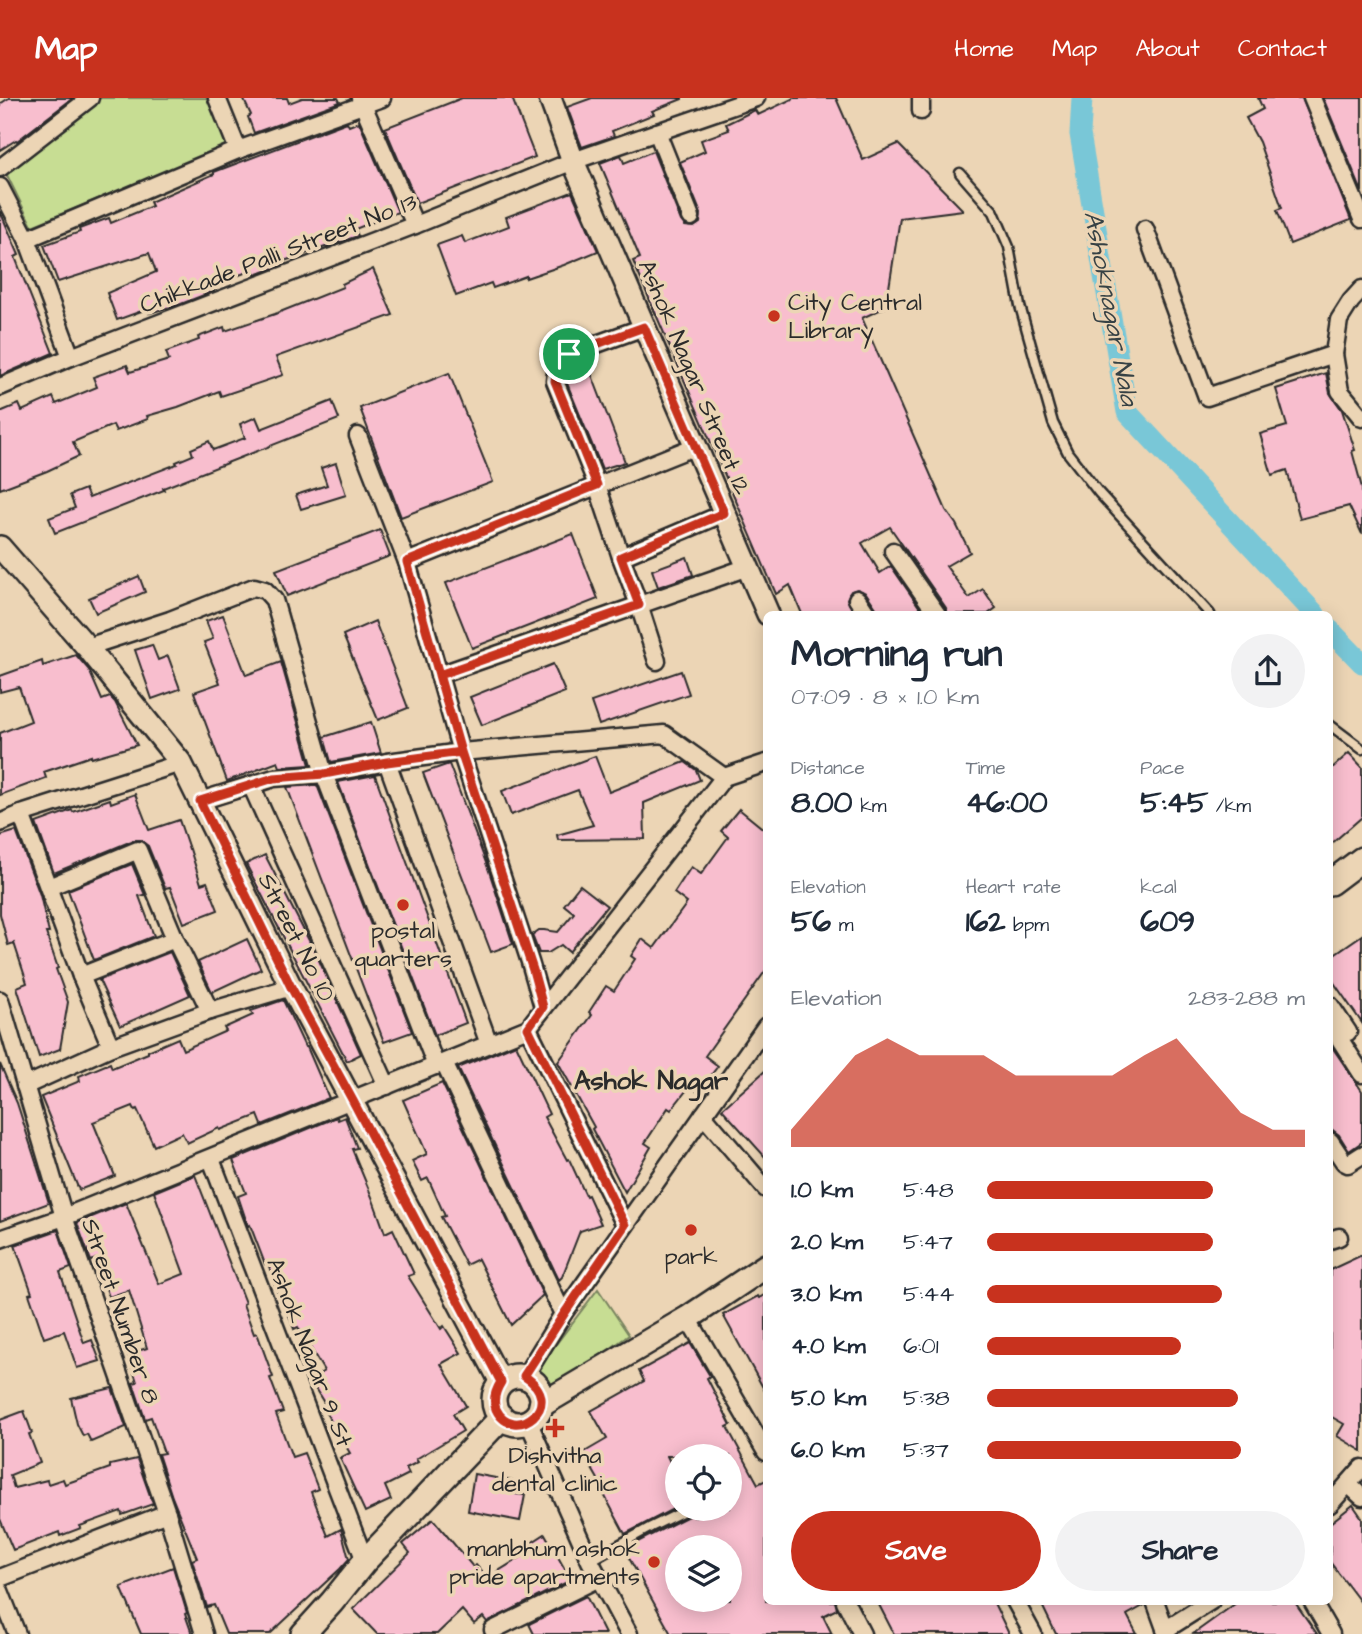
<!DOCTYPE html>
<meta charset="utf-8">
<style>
body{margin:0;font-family:"Architects Daughter",sans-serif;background:#f2f2f3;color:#1f2937;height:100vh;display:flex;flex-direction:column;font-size:26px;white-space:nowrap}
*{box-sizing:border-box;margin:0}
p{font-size:23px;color:#747a83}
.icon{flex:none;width:38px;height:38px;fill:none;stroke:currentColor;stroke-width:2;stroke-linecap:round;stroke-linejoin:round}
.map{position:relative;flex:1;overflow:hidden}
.panel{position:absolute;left:763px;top:513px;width:570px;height:994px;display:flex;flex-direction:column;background:#fff;border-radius:10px;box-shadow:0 4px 18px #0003}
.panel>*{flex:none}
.fabs{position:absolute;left:665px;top:1346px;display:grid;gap:14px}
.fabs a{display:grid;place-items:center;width:77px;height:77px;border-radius:50%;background:#fff;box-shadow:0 4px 18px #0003;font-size:35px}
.pin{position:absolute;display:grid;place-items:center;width:60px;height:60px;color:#fff;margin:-30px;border:4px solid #fff;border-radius:50%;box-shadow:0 2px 7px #0007}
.round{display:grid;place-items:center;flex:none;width:74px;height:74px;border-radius:37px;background:#f2f2f3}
.head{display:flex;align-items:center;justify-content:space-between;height:119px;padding:0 28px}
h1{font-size:38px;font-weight:700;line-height:52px}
.stats{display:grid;grid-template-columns:repeat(3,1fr);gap:10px;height:119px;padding:7px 28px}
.stats div{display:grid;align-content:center}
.stats b{font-size:30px;font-weight:700}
.stats small{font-size:19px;font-weight:400}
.stats p{font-size:19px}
.chart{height:196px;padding:14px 28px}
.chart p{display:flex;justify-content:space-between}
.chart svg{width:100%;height:126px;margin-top:7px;fill:#c8321e;opacity:.7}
.button{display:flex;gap:14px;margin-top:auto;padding:14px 28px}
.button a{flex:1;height:80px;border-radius:42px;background:#c8321e;color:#fff;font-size:28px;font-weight:700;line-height:80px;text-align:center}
.button a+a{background:#f2f2f3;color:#1f2937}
ul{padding:0 28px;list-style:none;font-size:23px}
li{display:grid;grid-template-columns:112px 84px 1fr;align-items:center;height:52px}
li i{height:18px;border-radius:9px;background:#c8321e}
header{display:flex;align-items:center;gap:42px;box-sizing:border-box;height:98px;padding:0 35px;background:#c8321e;color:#fff}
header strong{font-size:33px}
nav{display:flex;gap:38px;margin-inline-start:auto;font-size:24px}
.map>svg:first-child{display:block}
.green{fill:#c7dd93;stroke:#79845f;stroke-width:2}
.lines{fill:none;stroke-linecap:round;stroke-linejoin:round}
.canal{stroke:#79c7d7;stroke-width:21}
.building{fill:#f8bece;stroke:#2b2b2b;stroke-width:2;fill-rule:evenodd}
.service-casing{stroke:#2b2b2b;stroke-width:13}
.minor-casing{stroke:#2b2b2b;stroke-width:21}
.tertiary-casing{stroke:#2b2b2b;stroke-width:26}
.secondary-casing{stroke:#2b2b2b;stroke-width:28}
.service{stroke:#ecd5b5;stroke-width:8}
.minor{stroke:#ecd5b5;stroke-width:16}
.tertiary{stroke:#ecd5b5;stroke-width:21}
.secondary{stroke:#ecd5b5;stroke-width:23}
.route-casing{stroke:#fff;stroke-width:14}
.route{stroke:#c8321e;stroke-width:9}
.poi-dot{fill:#c8321e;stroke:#ecd5b5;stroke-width:2.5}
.labels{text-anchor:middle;stroke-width:7;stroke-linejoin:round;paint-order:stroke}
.street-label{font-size:24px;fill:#2b2b2b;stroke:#ecd5b5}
.poi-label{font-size:24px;fill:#2b2b2b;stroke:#ecd5b5}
.water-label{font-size:26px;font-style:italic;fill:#374245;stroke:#ecd5b5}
.neighbourhood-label{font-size:26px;font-weight:bold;fill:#2b2b2b;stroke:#ecd5b5}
</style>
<header>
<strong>Map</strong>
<nav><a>Home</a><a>Map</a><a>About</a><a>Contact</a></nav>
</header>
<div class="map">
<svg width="1362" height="1536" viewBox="0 0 1362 1536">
<rect width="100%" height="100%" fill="#ecd5b5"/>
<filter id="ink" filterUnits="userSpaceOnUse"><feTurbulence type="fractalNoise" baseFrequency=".0143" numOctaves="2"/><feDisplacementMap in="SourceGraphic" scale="14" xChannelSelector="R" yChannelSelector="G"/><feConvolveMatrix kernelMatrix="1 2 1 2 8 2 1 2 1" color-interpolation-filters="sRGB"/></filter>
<g filter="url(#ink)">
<g class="green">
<path d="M96 0H207L228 48 32 128 4 71Z"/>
<path d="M598 1191 629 1237 549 1295 538 1270Z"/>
</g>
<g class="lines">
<g class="canal">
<path d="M1082 0 1080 36 1127 314 1315 516"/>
<path d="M1330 532 1362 565"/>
</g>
</g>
<g class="building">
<path d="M9 0H73L17 43 16 42 0 52V6Z"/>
<path d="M243 0H287L289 5 302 0H338L340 4 254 35 248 19 251 17Z"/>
<path d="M462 0H512L535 59 417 105 385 30Z"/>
<path d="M592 0H682V1L652 13 654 16 612 33 614 38 582 49 567 9Z"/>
<path d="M794 0H836L863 62 898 46 963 112 900 120 886 209 862 220 946 412 956 426 970 454 946 468 969 500 983 491 996 510 988 516H947L946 510 890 429 862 445 880 475 891 468 924 516H877L876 510 866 495 857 491 851 493 847 501 855 516H802L790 487 776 496 633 163 640 160 600 65 621 57 624 65 653 53 681 123 685 128 694 129 700 125 701 116 680 64 705 53 701 42 729 32 726 26 755 12 758 17Z"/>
<path d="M1258 0H1302L1351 122 1290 146 1277 112 1282 110 1259 44 1246 20 1263 11Z"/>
<path d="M1323 0H1362V94Z"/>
<path d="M347 24 349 28 359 24 398 114 355 131 358 138 284 163 285 166 255 177 253 172 211 187 214 193 181 206 149 215 147 211 117 222 107 195 156 174 149 155 58 184 44 147 80 134 79 131 109 120 111 125 152 108 150 104 214 76V74Z"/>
<path d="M572 94 598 153 564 167 526 180V178L493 190 491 185 456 198 437 147 462 138 465 145 509 128 506 119Z"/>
<path d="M0 113 19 157 15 159 53 255 0 278Z"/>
<path d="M373 171 393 217 276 259 283 277 221 298 219 293 178 309 147 318 148 321 116 333 113 327 73 344 79 358 47 373 0 391V314L19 306 22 313 53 299 56 306 97 289 93 279 127 267 130 274 169 262 166 254 199 242 198 239 224 229 225 233 275 216 343 189 342 186Z"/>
<path d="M590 272 625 364 602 371 566 283Z"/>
<path d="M449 275 493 384 401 419 360 310Z"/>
<path d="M1326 275 1330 295 1342 312 1355 352 1352 353 1362 390V436L1349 408 1300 421 1287 372 1272 377 1260 336 1287 328 1276 291Z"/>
<path d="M332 303 339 321 163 390 164 392 55 435 49 420 75 410 70 397 85 391 89 400 177 366 176 364 193 357 191 351 209 343 213 352 245 340 240 326 256 319 261 331Z"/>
<path d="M336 365 346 397 301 411 296 397 327 387 321 370Z"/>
<path d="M380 432 390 458 287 498 276 472Z"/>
<path d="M573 436 598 501 472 550 446 485Z"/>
<path d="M687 459 693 477 658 489 652 472Z"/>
<path d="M139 478 145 494 96 515 89 500Z"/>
<path d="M223 517 246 577 281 564 310 667 280 669 278 664 227 683 194 594 220 585 204 544 213 541 206 523Z"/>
<path d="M375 523 408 610 378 622 343 537Z"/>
<path d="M152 547 158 562 168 558 180 591 152 601 135 552Z"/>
<path d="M76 557 89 572 102 602 110 599 115 604 137 647 91 660V658L44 674 46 680 0 697V635L31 623 19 589 0 594V578L42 563 43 568Z"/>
<path d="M553 566 565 594 482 627 470 599Z"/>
<path d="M681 573 689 596 599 627 591 604Z"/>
<path d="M371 624 381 655 331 664 324 639Z"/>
<path d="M1349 655 1362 669V719L1330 747V672Z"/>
<path d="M595 658 609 694 685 664 696 672 700 682 644 705 645 741 558 742 557 737 593 727 578 692 511 717 502 693Z"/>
<path d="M449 666 489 773 513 846 491 854 423 675Z"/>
<path d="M375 677 466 925 435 937 338 684Z"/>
<path d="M317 687 412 934 384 944 287 689Z"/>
<path d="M135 696 149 732 179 722 189 751H190L201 786 207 784 218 812 184 825 170 789 165 790 148 748 140 742H134L54 775 36 725 72 712 73 714 110 701 111 705Z"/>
<path d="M739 711 766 733V872L705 958 718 968 698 994 690 988 671 1012 668 1010 645 1045 651 1049 625 1094 592 1031 594 1029 558 964 592 917 589 914 606 888 614 893 635 861 631 858 642 841 654 850 687 805 674 795 691 769 701 776 728 739 721 733Z"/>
<path d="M16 733 40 797 49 835H46L58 870 56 871 68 904 60 951 39 959 17 889 27 885 14 845 8 847 0 816V738Z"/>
<path d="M265 757 318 860 361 956 347 963 246 766Z"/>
<path d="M132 766 145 797 139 798 154 838 94 862 68 792Z"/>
<path d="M580 787 607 808 569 854 561 847 548 855H539L532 837 539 832H544L558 834 574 815 564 807Z"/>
<path d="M1362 837V925L1330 879V859Z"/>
<path d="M247 841 261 871 212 894 198 864Z"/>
<path d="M170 854 190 897 120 928 99 882Z"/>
<path d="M283 902 305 949H307L329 1000 262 1027 258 1017 220 1032 219 1030 187 1045 182 1035 154 1048 137 1011 135 1012 133 1008 93 1024 115 1078 79 1092 41 999 80 983 79 978 110 965 112 970 148 955V953L178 940 183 952 226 933 224 930 253 917 251 913Z"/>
<path d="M516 946 549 1016 544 1019 567 1062 569 1061 586 1098 588 1097 601 1126 580 1133 562 1179 559 1182 458 970Z"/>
<path d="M1330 946 1362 993V1044L1349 1053 1339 1037 1330 1030Z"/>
<path d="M0 966 17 1005 49 1105 0 1123Z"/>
<path d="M766 972V1060L722 1011Z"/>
<path d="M442 985 543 1197 511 1227 478 1161 466 1167 441 1119 445 1118 428 1080 422 1083 412 1063 427 1056 403 1002Z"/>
<path d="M337 1019 338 1022 345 1019 357 1050 352 1051 372 1099 385 1135 393 1131 414 1176 408 1178 441 1231 444 1228 461 1255 441 1266 466 1308 453 1316 463 1333 416 1361 418 1364 406 1370 409 1376 385 1388 391 1402 365 1414 340 1360 350 1355 326 1315 329 1313 310 1282 324 1273 298 1229 294 1231 282 1197 279 1198 268 1165 265 1166 250 1127 248 1128 238 1098 246 1095 233 1062Z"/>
<path d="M195 1077 245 1205 243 1206 254 1236 257 1235 273 1279 270 1280 283 1314 276 1316 292 1359 304 1355 318 1391 311 1394 328 1438 341 1431 349 1461 340 1471 270 1536H226L214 1507 207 1509 192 1462 197 1460 172 1399 158 1356 164 1355 151 1319 145 1321 133 1285 137 1284 128 1256 147 1250 129 1192 109 1199 96 1161 91 1163 77 1125 126 1105 159 1186 184 1176 154 1094Z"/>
<path d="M58 1132 71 1170 60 1174 84 1245 92 1242 100 1263 77 1270 64 1233 44 1240 29 1196 32 1195 15 1147Z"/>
<path d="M1362 1157V1353L1337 1338 1344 1326 1330 1318V1172Z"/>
<path d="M766 1196V1295L723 1217 758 1198 759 1200Z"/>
<path d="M690 1245 710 1278 707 1280 731 1327 727 1329 758 1386 766 1382V1503H835L837 1511 823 1518 832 1536H671L624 1451 692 1416 694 1419 711 1410H730V1358H667L677 1378V1409L625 1436 600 1389 602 1388 583 1355 607 1341 591 1313 644 1283 639 1273ZM677 1449H730V1502H677Z"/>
<path d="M112 1290 126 1329 91 1344 87 1336 83 1338 77 1326 71 1300Z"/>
<path d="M24 1313 32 1335 29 1336 40 1365 10 1377 14 1390 47 1382 48 1386 63 1381 65 1386 110 1370V1367L137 1361 153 1406 122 1417 121 1413 80 1428 81 1430 60 1438 59 1434 13 1452 0 1421V1322Z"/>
<path d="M474 1376 518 1384 516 1396 525 1397 520 1423 468 1413Z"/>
<path d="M1353 1407 1362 1420V1506L1330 1464V1425Z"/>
<path d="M433 1421 473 1469 476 1467 487 1480 531 1453 528 1447 545 1436 571 1482 487 1524 483 1519 474 1526 462 1512 437 1536H377L353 1511 410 1455 403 1446Z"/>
<path d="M173 1469 187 1515 185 1516 192 1536H141L121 1489Z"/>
<path d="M586 1498 605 1536H534L529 1526Z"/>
<path d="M877 1503H993L1009 1536H894Z"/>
<path d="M1040 1503H1145V1507L1127 1517 1137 1536H1056Z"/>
<path d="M1239 1503H1294L1317 1536H1193Z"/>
</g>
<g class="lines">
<g class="service-casing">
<g id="service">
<path d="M960 75 994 114 1009 149 1020 208 1053 325 1068 355 1099 395 1210 516"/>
<path d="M1330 627 1362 651"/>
<path d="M590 1463 651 1429 688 1411"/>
</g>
</g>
<g class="minor-casing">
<g id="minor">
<path d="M217 0 238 52"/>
<path d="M360 0 415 127"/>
<path d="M921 0V13"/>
<path d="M1312 0 1362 121"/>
<path d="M657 34 691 119"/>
<path d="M0 70 90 0"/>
<path d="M0 89 27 141 71 259"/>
<path d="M1145 131 1207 299 1334 256"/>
<path d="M27 141 238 52 382 0"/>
<path d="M1362 191 1351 203 1339 222 1334 256 1340 293 1362 320"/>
<path d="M644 229 569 256 557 267 555 283 597 387 621 459 725 415"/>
<path d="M0 289 71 259 415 127 573 63 756 0"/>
<path d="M358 338 407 464 461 654 530 864 543 909"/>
<path d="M893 453 937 516"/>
<path d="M621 459 639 507 657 563"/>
<path d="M407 464 696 348"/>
<path d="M857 501 867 516"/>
<path d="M87 549 170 522 254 489 265 492 274 502 324 676 436 968"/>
<path d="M439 577 748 469"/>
<path d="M387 664 489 946"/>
<path d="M251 687 387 988"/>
<path d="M200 703 274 680 324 676 387 664 461 654 664 636 724 679"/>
<path d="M21 716 181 665"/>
<path d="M0 725 21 716 81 878 111 949"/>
<path d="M49 789 138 752 175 841 210 913"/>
<path d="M81 878 175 841"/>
<path d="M0 902 64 1119 167 1415 204 1536"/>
<path d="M1330 907 1348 934"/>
<path d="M1330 926 1362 976"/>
<path d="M528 930 625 1127"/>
<path d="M444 965 563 1216"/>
<path d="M25 988 111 949 210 913 291 889"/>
<path d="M703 1017 766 1091"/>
<path d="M1330 1043 1344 1064 1348 1066 1362 1057"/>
<path d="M211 1061 365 1463"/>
<path d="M0 1141 64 1119 528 930 724 679 766 665"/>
<path d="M1330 1142 1339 1139"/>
<path d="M688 1220 766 1354"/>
<path d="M525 1278 563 1216 766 928"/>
<path d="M528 1323 590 1463 629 1536"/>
<path d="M1348 1386 1362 1399"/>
<path d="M1330 1406 1362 1370"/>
<path d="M0 1480 167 1415"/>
<path d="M0 1493 17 1536"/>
<path d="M845 1503 862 1536"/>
<path d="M1015 1503 1033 1536"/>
<path d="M1155 1503 1167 1536"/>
<path d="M1312 1503 1331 1536"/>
<path d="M493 1532 599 1480"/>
<path d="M1165 1532 1211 1503"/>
</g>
</g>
<g class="tertiary-casing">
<g id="tertiary">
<path d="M550 0 573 63 768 516"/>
<path d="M0 449 87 549 181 665 291 889 501 1284"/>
</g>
</g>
<g class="secondary-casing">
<g id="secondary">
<path d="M1330 785 1362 761"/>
<circle cx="518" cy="1302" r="24"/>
<path d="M541 1307 688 1220 766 1168"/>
<path d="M303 1536 332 1504 365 1463 502 1319"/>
</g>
</g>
<use href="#service" class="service"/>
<use href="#minor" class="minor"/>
<use href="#tertiary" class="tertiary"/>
<use href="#secondary" class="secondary"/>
</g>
</g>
<g class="lines" filter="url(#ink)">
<g class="route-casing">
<path id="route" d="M569 256 558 267 555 283 597 387 407 464 461 654 387 664 324 676 274 680 200 703 291 889 353 1003 501 1284C496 1292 492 1301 496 1311 513 1347 569 1306 524 1278L564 1216 625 1127 528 930 543 909 533 872 461 654 439 577 639 507 621 459 724 415 644 229 569 256"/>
</g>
<use href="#route" class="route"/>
</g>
<g class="poi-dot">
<circle cx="774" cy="218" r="7"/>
<circle cx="403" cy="807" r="7"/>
<circle cx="691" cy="1132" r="7"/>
<path d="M551.5 1319.5h7v7h7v7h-7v7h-7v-7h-7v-7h7z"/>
<circle cx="654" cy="1464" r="7"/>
</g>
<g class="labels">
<g class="street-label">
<text transform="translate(278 155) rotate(-21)" y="8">Chikkade Palli Street No 13</text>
<text transform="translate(695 279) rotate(67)" y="8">Ashok Nagar Street 12</text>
<text transform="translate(297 839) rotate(63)" y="8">Street No 10</text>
<text transform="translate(121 1213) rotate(71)" y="8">Street Number 8</text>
<text transform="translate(310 1254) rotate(69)" y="8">Ashok Nagar 9 St</text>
</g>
<g class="poi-label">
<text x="788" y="212" text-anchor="start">City Central<tspan x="788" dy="28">Library</tspan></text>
<text x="403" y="840">postal<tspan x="403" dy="28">quarters</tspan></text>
<text x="691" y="1166">park</text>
<text x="555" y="1365">Dishvitha<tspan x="555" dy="28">dental clinic</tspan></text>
<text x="640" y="1458" text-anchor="end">manbhum ashok<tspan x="640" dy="28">pride apartments</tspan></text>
</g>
<g class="water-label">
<text transform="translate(1112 210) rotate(79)" y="9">Ashoknagar Nala</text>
</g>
<g class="neighbourhood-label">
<text x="651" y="991">Ashok Nagar</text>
</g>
</g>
</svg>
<div class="fabs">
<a><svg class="icon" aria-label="locate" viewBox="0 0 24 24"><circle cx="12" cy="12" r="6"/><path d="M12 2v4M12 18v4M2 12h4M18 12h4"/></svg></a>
<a><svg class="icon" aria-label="layers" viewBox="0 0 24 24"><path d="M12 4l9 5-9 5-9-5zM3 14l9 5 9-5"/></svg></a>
</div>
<div class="pin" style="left:569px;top:256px;background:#1e9e55"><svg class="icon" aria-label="arrive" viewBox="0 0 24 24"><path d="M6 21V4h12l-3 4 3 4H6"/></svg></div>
<section class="panel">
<div class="head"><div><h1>Morning run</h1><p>07:09 · 8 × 1.0 km</p></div><a class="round"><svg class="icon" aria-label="share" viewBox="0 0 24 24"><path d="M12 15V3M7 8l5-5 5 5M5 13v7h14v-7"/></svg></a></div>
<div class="stats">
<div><p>Distance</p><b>8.00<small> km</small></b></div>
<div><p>Time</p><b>46:00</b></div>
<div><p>Pace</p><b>5:45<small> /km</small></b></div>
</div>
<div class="stats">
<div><p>Elevation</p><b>56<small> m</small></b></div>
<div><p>Heart rate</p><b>162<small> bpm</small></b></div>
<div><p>kcal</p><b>609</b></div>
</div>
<div class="chart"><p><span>Elevation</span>283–288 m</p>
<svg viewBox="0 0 160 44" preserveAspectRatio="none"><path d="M0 44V38L10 25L20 12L30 6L40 12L50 12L60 12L70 19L80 19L90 19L100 19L110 12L120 6L130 19L140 32L150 38L160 38V44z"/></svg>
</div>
<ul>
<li><b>1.0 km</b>5:48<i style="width:71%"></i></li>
<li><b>2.0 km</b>5:47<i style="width:71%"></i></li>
<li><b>3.0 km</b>5:44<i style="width:74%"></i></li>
<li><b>4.0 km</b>6:01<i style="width:61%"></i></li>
<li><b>5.0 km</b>5:38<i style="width:79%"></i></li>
<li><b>6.0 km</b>5:37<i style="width:80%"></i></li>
</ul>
<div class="button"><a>Save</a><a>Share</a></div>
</section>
</div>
